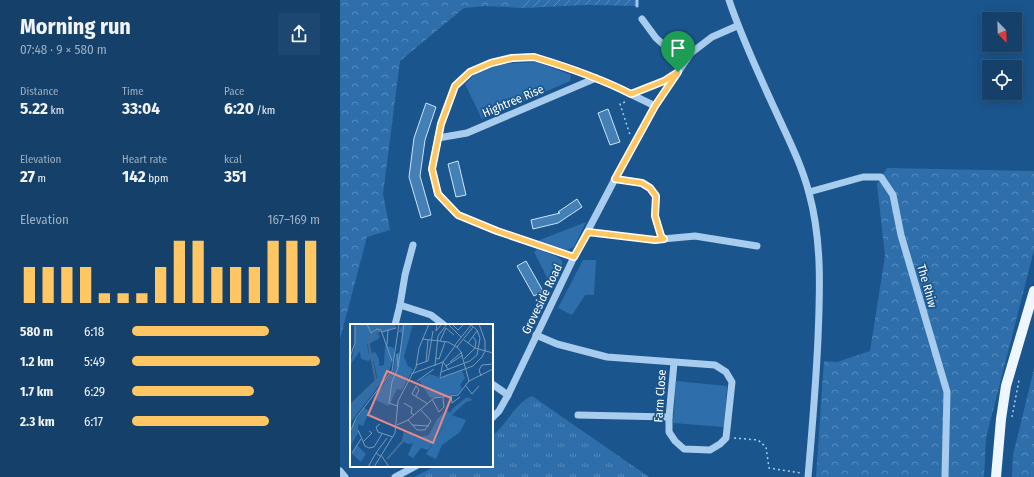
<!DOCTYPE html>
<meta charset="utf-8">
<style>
body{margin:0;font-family:"Fira Sans Condensed",sans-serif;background:#1d4770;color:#f1f3f6;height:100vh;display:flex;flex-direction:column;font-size:15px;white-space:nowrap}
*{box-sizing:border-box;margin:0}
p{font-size:13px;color:#9dafc1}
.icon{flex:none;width:22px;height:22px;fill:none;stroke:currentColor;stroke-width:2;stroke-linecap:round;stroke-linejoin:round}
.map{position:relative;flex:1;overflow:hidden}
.side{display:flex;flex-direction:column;background:#14406a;width:340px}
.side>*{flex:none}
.needle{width:26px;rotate:157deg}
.buttons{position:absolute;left:642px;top:12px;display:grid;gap:8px}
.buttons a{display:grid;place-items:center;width:40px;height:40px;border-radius:0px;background:#14406a;box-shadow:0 2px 10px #0003,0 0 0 1px #33597e;font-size:20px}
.pin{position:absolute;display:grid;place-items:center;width:34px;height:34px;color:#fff;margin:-41px -17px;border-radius:50% 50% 50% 0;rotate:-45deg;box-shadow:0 0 4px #0007}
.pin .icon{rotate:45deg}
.round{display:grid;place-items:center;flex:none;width:42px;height:42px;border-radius:0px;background:#1d4770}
.summary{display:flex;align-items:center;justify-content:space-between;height:68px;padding:0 20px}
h1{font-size:22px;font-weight:700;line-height:30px}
.metrics{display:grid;grid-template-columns:repeat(3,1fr);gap:6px;height:68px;padding:4px 20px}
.metrics div{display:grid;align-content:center}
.metrics b{font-size:17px;font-weight:700}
.metrics small{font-size:11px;font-weight:400}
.metrics p{font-size:11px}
.chart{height:112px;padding:8px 20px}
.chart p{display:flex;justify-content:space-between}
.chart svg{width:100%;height:72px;margin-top:4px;stroke:#ffc764;stroke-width:6}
ul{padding:0 20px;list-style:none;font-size:13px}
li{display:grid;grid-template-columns:64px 48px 1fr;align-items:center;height:30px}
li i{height:10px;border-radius:5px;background:#ffc764}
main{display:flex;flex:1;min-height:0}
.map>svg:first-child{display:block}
.grass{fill:#2e6fab}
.forest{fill:url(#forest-crowns)}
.park{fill:url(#park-tufts)}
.garden{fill:url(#garden-furrows)}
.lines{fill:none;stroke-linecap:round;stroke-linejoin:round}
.stream{stroke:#9ac8f0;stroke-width:3}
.building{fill:#447fb5;stroke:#cde4fa}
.path{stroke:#a7ccee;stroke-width:1.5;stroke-dasharray:2 3;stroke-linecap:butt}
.minor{stroke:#a7ccee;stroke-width:7}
.major{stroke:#eef6ff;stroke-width:10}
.route-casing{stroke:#fff;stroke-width:8}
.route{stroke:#ffc764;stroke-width:5}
.labels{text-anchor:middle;stroke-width:3.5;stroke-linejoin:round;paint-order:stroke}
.street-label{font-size:12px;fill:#fff;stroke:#1b558d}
.inset-river{fill:none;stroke:#426c94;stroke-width:2}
.inset-road{fill:none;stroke:#7699bb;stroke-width:1}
.view{fill:#e88989;fill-opacity:0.15;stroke:#e88989;stroke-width:2}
.inset-edge{fill:none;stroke:#fff;stroke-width:2}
</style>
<main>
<section class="side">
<div class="summary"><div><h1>Morning run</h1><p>07:48 · 9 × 580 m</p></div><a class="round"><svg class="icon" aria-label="share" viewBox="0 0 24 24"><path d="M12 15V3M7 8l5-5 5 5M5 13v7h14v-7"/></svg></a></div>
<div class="metrics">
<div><p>Distance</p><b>5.22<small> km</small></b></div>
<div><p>Time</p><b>33:04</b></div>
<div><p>Pace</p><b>6:20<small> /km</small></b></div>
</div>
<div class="metrics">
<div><p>Elevation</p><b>27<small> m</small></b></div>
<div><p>Heart rate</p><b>142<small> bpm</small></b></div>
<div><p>kcal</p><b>351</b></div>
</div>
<div class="chart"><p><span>Elevation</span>167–169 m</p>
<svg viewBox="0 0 160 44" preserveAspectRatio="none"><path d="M5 44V22M15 44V22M25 44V22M35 44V22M45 44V38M55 44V38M65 44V38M75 44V22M85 44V6M95 44V6M105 44V22M115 44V22M125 44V22M135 44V6M145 44V6M155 44V6"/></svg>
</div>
<ul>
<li><b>580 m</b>6:18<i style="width:73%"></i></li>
<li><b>1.2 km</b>5:49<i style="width:100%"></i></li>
<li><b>1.7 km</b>6:29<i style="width:65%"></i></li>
<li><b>2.3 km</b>6:17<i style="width:73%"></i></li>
</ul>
</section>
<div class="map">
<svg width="694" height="477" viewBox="0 0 694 477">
<defs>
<pattern id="forest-crowns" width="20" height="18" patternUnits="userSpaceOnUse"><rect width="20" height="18" fill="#2e6fab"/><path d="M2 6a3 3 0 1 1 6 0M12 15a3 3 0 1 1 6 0" fill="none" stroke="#588cbc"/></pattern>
<pattern id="park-tufts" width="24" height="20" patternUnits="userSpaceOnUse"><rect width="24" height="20" fill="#2e6fab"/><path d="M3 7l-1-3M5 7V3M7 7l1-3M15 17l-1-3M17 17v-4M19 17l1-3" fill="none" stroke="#588cbc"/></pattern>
<pattern id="garden-furrows" width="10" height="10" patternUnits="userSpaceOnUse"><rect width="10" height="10" fill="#2e6fab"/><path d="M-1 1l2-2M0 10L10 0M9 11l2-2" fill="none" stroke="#588cbc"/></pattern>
</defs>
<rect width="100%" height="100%" fill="#1b558d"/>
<g class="grass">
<path d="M197 62 231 75 230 81 142 119 125 84 136 73 160 64Z"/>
<path d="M246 222 234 247 227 250 197 241Z"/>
<path d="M197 249C228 260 227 258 212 287L194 252Z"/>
<path d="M243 260H256L254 295H245L232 315 218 308Z"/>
<path d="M336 381 387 386 384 427 333 423Z"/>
</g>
<g class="forest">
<path d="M0 0H182V8L145 6 124 8 60 61 43 194 50 230 27 237 0 339Z"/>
<path d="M547 168 694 171V250L646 438 644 477H476L484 361 497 362 530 351 545 256 537 184Z"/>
<path d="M694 369V477H672L673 455Z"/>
</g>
<path class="park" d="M192 396 309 477H74L96 466H152V436C167 425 175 403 192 396Z"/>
<path class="garden" d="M182 0H297V6L247 5 182 8Z"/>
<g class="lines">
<path class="stream" d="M297 0V6"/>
</g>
<g class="building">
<path d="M86 103 96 107 85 140 80 176 91 215 81 218 69 177 74 138Z"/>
<path d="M268 109 280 142 270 145 258 113Z"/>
<path d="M118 161 126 195 116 197 108 164Z"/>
<path d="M237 199 242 207 218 223 193 229 191 220 220 213 218 212Z"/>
<path d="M186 261 203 291 194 296 177 266Z"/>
</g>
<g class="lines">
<g class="path">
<path d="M302 90 321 82"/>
<path d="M285 102 280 104 290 135"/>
<path d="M256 233 314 240"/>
<path d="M672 417 679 380"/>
<path d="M394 438 418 440 426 447 429 468 461 473"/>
</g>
<g class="minor">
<path d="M389 0C402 39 420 77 437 114 449 140 462 166 469 193 482 240 480 290 478 338 476 384 472 431 468 477"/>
<path d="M302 19 316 38 326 47 347 59"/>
<path d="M98 138 127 133 256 78"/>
<path d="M275 179 302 183 310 188 316 197 315 216 321 236 323 239 355 236 417 246"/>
<path d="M469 192 523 177H541L553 195 561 235 607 392 605 477"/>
<path d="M234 257 157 231 118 215 98 194 92 169 101 124 115 86 130 72 151 63 172 58 194 57 237 71 274 86 315 106"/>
<path d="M60 305 65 275 73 245"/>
<path d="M55 325 60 305 91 315 104 325"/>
<path d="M196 335 217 344 267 357 375 365 386 372 392 382 386 438 380 444 370 450 344 449 335 441 329 432V417L334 363"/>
<path d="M152 384 168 395"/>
<path d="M238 415 329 417"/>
<path d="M152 418 159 411 168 395 234 257 275 179 315 106 351 53 372 37 397 26"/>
<path d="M0 471 5 477"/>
<path d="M55 477 76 466"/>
</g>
<path class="major" d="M656 477 661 419 666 386 694 291"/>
</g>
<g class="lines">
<g class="route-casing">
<path id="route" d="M194 57C227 67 260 78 291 94L324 81 338 72 315 106 275 179 302 183 310 188 316 196 315 216 321 236 324 239 315 240 248 232 234 257 157 231 118 215 98 194 92 169 101 124 115 86 130 72 151 63 172 58Z"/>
</g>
<use href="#route" class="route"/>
</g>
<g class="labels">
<g class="street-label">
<text transform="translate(173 101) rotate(-23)" y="4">Hightree Rise</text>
<text transform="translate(587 286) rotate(74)" y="4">The Rhiw</text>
<text transform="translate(202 299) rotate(-64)" y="4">Groveside Road</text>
<text transform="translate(320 396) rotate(-86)" y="4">Farm Close</text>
</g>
</g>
<g transform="translate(10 324)">
<rect width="143" height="143" fill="#1b558d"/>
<path d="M102 91 116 96 110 108 92 121 86 135 76 130Z" fill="#2e6fab"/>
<path d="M12 0H44L47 4 30 8 27 10 30 12 28 15 17 21 19 30 25 28 29 35V42L34 41 35 21 44 24V33L38 50 0 99V80L27 54 24 38 21 34 19 37 11 35 10 27 0 41 4 25 5 2ZM53 0H63L54 33 58 42 63 45 52 66 47 65 39 82 23 75 43 47 46 30 50 28 52 9 48 8ZM117 73 123 76 116 78 102 91 78 126 71 124 63 134 58 131 66 111 71 113 79 111 87 95 97 86 100 89 103 84ZM14 84 19 87 13 102 8 100V109L0 123 2 102Z" fill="#2e6fab"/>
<path d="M112 46 115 54 110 61 112 65 107 70 80 74 69 56 80 50 91 54Z" fill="#2e6fab"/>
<path d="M53 114a6 6 0 1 1 12 0a6 6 0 1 1-12 0ZM7 121 16 130 11 138 2 130Z" fill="#2e6fab"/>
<path class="inset-river" d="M0 83 26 58 18 16 35 0M37 135 53 117 55 106"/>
<path class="inset-road" d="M17 0 21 9 27 5 31 6 42 37M87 0 86 7 92 0M98 0 111 13M103 1 108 6 114 0M32 8 46 4M114 16 125 24 143 29M90 17 96 4 104 11M118 19 127 7M37 21 38 5M105 21 121 1M107 23 123 3M47 30 48 43M0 33 5 19V0M85 34 89 35 95 18M114 35 125 24 126 17 123 13M76 38 78 16M100 38 112 28M66 41 78 37 83 7M85 42 88 12 97 0M96 42 113 31M91 48 120 37 127 31 130 14 127 6 120 0M61 50 93 38 105 22M131 52 129 46 132 41 143 40M90 53 93 38 99 46M90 54 123 42 132 33 135 27V17L129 0M67 57 84 45M119 57 143 45M116 62 122 70 129 62M66 72 69 66 66 62 62 70 78 80M101 72 102 79 110 73M82 75 89 88 94 83 93 74M54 79 62 84 61 89 64 91M47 82 39 79 42 58 48 44 54 0M58 96 67 106H75L81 97 71 86M30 100 26 103 28 108 43 113M47 101 58 96 84 74 108 71 119 57 111 28 107 23 98 18 72 15M62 101 79 102M1 106 6 94 42 47 49 0M8 106 15 122 19 124 24 123 32 110M13 118 22 109 19 107M2 129 11 115M26 129 37 114M31 131 39 143M18 143 26 129 30 132M24 143 45 109 48 77 66 43 69 24 79 0"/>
<path class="view" d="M37 47 101 74 83 119 18 91Z"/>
<rect width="143" height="143" class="inset-edge"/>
</g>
</svg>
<div class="buttons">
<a><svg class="needle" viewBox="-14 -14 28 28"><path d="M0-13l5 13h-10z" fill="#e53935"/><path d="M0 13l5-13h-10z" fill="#9dafc1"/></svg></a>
<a><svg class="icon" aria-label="locate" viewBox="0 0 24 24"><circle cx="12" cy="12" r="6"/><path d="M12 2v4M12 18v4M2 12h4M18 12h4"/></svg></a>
</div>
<div class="pin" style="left:338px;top:72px;background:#1e9e55"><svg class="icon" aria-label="arrive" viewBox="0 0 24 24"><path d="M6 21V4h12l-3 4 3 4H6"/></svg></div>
</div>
</main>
